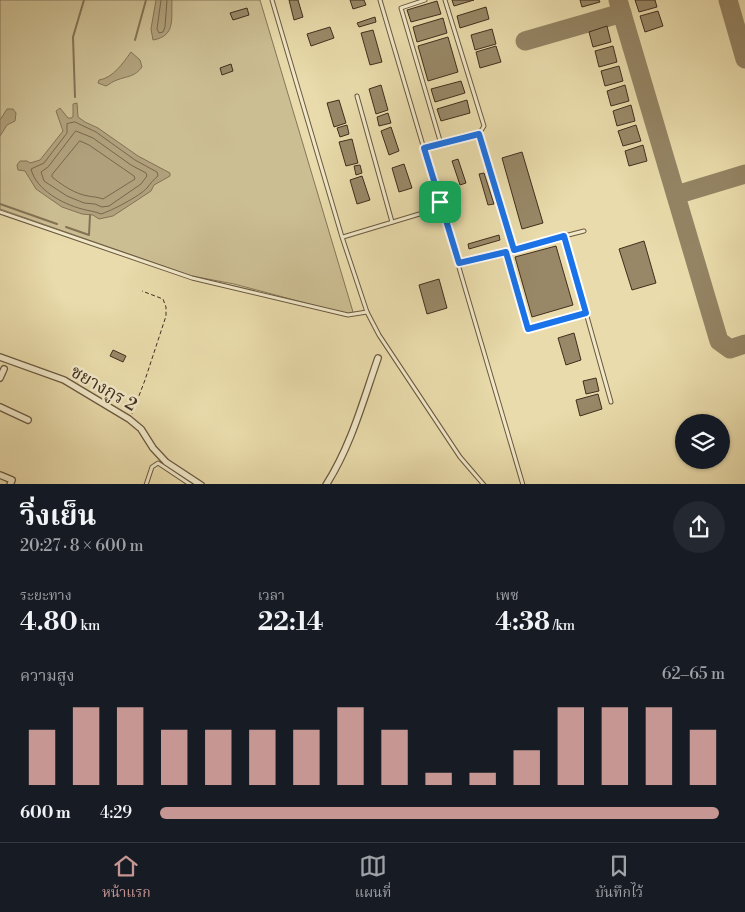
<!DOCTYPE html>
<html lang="th">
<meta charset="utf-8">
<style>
body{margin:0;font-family:"Libre Bodoni","Noto Serif Thai",serif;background:#242831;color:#f1f3f6;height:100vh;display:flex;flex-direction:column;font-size:19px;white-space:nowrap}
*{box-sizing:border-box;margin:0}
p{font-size:16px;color:#9ea1a6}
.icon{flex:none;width:28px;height:28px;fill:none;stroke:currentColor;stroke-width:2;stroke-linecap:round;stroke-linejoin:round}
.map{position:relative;height:484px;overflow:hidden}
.side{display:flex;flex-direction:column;background:#171b24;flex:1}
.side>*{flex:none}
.buttons{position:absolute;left:675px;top:414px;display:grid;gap:10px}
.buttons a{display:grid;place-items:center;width:55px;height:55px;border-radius:50%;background:#171b24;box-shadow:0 1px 4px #0004;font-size:25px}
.pin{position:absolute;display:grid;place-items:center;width:42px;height:42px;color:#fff;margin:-21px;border-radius:10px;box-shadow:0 2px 8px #0006}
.round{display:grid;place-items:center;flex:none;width:52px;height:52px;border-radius:26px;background:#242831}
.headline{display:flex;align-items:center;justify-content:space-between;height:85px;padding:0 20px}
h1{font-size:28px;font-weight:700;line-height:38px}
.metrics{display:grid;grid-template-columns:repeat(3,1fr);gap:8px;height:85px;padding:5px 20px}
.metrics div{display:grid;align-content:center}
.metrics b{font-size:25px;font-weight:700}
.metrics small{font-size:14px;font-weight:400}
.metrics p{font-size:14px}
.chart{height:140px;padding:10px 20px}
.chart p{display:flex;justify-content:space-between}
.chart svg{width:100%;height:90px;margin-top:5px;stroke:#c59692;stroke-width:6}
ul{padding:0 20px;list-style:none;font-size:16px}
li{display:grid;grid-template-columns:80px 60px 1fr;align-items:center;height:38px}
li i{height:12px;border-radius:6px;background:#c59692}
.tabs{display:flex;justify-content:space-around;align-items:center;height:70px;border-top:1px solid #363941;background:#171b24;font-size:14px;color:#9ea1a6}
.tabs a{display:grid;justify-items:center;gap:2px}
.tabs .on{color:#c59692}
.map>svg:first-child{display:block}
.green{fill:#ccbe93;stroke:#867658}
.water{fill:#b0a07b;stroke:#837255}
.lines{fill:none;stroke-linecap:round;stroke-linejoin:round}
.shore{stroke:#78674c;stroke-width:1}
.stream{stroke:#837255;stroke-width:2}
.taxiway{stroke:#948464;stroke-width:19}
.building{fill:#988867;stroke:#402e1d}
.lane-casing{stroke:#6a5940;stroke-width:5}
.street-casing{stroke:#6a5940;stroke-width:8}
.path{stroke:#402e1d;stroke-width:1;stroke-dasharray:4 2.5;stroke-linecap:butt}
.lane{stroke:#f1e8c8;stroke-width:3}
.street{stroke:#f1e8c8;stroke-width:5.5}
.route-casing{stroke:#fff;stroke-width:10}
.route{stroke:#1a73e8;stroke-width:6}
.labels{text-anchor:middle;stroke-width:5;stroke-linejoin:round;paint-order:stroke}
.street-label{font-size:18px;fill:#402e1d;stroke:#f1e8c8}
</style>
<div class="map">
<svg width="745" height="485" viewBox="0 0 745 485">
<rect width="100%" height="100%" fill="#e9dbab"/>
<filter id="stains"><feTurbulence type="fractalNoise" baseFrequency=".004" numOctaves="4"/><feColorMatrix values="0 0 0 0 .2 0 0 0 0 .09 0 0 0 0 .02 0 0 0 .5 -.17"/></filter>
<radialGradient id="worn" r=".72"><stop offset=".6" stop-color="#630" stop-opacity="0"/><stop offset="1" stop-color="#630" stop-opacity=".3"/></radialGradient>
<path class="green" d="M0 0H260L353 312 347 314 234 284 192 276 0 209Z"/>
<g class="water">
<path d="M156 0H172C171 19 176 36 153 40L151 29Z"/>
<path d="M131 52 140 60 142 67C135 77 127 76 117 80 113 81 110 84 106 86L98 83 99 80C113 78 123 63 131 52Z"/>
<path d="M77 103 78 117 85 122 98 128 138 156 170 173V176L154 185 151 191 113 216 99 219 93 215 82 214 62 207 46 196 36 189 25 171 18 170 17 165 20 161H27L30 163 40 160 63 131 56 111 60 108 68 118H71L73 117V104Z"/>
<path d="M7 109H13L16 113 15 121 7 125 0 136V120Z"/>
</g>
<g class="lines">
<g class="shore">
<path d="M161 0 157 29 159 33 163 32 165 27 167 0"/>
<path d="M75 122 96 132 135 160 157 172 158 176C153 180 151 183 147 188 140 196 111 211 101 214 94 211 89 211 82 209 63 204 36 190 31 169L44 163 67 133V124Z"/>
<path d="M76 131 93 138 131 165 146 173 147 176 141 184 109 206 102 207 95 204 84 203 67 196 44 181 41 172 48 167Z"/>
<path d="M80 141 89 145 134 176 135 179 103 199C98 197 93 197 88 196 75 194 62 185 52 177V175Z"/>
</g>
<g class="stream">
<path d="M135 40 146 0"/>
<path d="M75 97 73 37 84 0"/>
<path d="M0 204 57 224"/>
<path d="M66 227 89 235 90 215"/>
</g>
<g class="taxiway">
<path d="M618 0 719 341 730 349 745 344"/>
<path d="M728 0 745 59"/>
<path d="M525 41 622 13"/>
<path d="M676 195 745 174"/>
</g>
</g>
<g class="building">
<path d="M289 0H298L303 17 294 20Z"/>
<path d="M350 0H364L366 5 353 9Z"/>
<path d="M452 0H474L454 6Z"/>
<path d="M580 0H599L600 2 582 7Z"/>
<path d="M635 0H655L657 7 639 12Z"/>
<path d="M437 1 441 14 411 22 407 10Z"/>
<path d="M486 7 489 19 460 28 457 16Z"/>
<path d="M247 8 249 15 233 20 230 13Z"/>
<path d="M658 11 663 26 645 32 640 16Z"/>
<path d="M375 17 376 22 359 27 357 23Z"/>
<path d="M443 18 447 33 417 42 413 27Z"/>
<path d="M607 26 611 42 593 47 589 32Z"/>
<path d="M330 27 334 38 311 46 307 34Z"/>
<path d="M492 29 496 44 475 50 471 35Z"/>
<path d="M373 30 382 62 370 65 361 33Z"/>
<path d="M448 37 458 72 428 81 418 46Z"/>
<path d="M496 46 501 62 480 68 476 52Z"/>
<path d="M613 46 617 62 599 67 595 51Z"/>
<path d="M231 64 233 71 222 75 220 68Z"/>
<path d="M619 66 623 81 605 86 601 71Z"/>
<path d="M461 81 465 93 435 102 431 89Z"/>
<path d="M381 85 388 110 376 114 369 89Z"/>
<path d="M625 85 629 101 611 106 607 91Z"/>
<path d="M339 100 346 123 334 127 327 103Z"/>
<path d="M467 100 470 113 441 121 437 109Z"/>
<path d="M631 105 635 121 617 126 613 111Z"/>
<path d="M388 113 391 123 379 126 377 117Z"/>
<path d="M347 125 349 134 340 137 337 128Z"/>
<path d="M636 125 641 141 623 146 618 131Z"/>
<path d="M391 127 399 151 389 155 381 131Z"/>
<path d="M352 139 358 163 346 166 339 142Z"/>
<path d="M643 145 647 161 629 166 625 151Z"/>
<path d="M522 152 543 223 522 229 502 158Z"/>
<path d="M458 159 466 183 460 185 452 161Z"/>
<path d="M404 164 412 188 399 192 392 168Z"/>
<path d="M360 165 362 173 356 175 354 166Z"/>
<path d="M484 173 494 204 488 205 479 174Z"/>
<path d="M362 176 370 200 357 204 350 180Z"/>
<path d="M499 235 500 240 469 249 468 244Z"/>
<path d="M644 241 656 283 632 290 619 249Z"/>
<path d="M556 246 573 305 532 317 515 257Z"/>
<path d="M439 279 447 308 427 314 419 285Z"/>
<path d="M574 333 581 360 566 365 558 338Z"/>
<path d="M113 350 126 356 123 362 110 356Z"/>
<path d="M596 378 599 391 586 394 583 381Z"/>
<path d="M598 394 602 409 580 416 576 400Z"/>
</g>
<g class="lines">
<g class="lane-casing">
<g id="lane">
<path d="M272 0 342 237 367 312 379 335 460 457 484 485"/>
<path d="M425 0 401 8 441 144"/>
<path d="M357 96 392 222"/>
<path d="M479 134 514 250"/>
<path d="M424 149 479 134 484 126 445 0"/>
<path d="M440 203 523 485"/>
<path d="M0 212 192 278 348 315 367 312"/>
<path d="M343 237 426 212 440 203 380 0"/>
<path d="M506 252 528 329 586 313 564 236"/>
<path d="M459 263 584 231"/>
<path d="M586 313 611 402"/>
<path d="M146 485 152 467 158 463 191 485"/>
</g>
</g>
<g class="street-casing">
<g id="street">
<path d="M0 357 64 380 129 419 141 429 153 448 166 462 201 485"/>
<path d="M0 378 4 369"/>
<path d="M0 407 28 420"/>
<path d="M0 475 12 480 10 485"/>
<path d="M326 485C351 446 363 401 378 358"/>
</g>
</g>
<path class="path" d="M132 414 145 380 166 316V307L163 299 142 291"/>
<use href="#lane" class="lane"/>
<use href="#street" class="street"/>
</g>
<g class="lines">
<g class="route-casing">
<path id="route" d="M479 134 514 250 564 236 586 313 528 329 506 252 459 263 424 148Z"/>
</g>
<use href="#route" class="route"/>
</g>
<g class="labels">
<g class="street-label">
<text transform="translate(104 388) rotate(30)" y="6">ชยางกูร 2</text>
</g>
</g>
<rect width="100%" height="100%" filter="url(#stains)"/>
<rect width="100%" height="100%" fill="url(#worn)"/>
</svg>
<div class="buttons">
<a><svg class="icon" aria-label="layers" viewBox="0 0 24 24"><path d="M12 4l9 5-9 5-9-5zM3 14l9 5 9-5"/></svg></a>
</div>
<div class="pin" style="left:440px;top:202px;background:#1e9e55"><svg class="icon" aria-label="arrive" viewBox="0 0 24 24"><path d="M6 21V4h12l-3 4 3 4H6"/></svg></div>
</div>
<section class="side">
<div class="headline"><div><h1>วิ่งเย็น</h1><p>20:27 · 8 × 600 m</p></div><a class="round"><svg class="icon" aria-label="share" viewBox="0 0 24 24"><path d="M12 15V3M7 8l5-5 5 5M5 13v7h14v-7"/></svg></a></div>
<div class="metrics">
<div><p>ระยะทาง</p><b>4.80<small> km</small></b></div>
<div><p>เวลา</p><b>22:14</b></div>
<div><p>เพซ</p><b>4:38<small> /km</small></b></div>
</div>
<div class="chart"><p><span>ความสูง</span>62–65 m</p>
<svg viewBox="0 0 160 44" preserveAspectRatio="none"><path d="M5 44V17M15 44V6M25 44V6M35 44V17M45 44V17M55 44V17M65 44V17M75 44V6M85 44V17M95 44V38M105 44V38M115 44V27M125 44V6M135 44V6M145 44V6M155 44V17"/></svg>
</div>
<ul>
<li><b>600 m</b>4:29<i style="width:99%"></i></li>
</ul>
</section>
<nav class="tabs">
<a class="on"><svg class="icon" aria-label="home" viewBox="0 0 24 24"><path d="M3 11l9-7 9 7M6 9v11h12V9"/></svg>หน้าแรก</a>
<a><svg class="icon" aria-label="map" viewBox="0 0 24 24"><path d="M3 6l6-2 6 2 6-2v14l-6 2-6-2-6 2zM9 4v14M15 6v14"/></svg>แผนที่</a>
<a><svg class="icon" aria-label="saved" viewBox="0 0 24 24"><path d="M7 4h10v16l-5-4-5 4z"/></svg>บันทึกไว้</a>
</nav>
